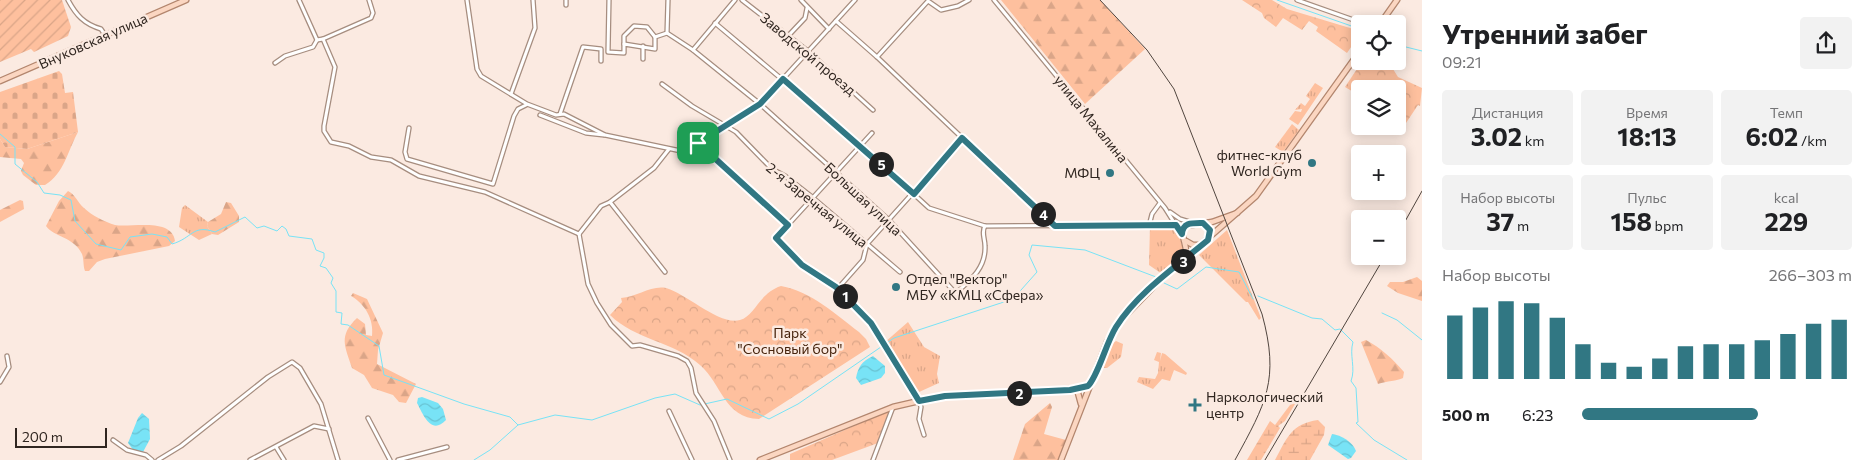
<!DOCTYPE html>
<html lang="ru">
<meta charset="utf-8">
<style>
body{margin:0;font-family:Commissioner,sans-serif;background:#f2f2f2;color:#202124;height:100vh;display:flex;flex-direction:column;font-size:19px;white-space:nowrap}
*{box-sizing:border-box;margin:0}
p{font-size:16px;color:#757577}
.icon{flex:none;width:28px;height:28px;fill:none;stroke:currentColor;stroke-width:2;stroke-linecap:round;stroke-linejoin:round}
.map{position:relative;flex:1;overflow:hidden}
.drawer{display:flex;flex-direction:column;background:#fff;width:450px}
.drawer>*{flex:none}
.buttons{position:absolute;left:1351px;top:15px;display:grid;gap:10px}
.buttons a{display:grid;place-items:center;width:55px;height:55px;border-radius:5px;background:#fff;box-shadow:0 2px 12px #0003;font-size:25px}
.scale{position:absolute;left:15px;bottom:12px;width:92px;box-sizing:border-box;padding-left:5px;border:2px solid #302620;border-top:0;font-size:14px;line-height:18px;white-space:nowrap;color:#302620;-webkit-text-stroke:4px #fbeae1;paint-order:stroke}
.pin{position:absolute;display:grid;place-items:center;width:42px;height:42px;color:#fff;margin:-21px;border-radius:10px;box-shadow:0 2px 8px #0006}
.km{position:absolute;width:25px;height:25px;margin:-12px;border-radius:50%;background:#222;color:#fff;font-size:14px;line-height:25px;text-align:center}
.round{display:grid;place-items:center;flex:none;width:52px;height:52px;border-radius:5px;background:#f2f2f2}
.head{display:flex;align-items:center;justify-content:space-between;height:85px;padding:0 20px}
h1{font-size:28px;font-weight:700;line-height:38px}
.metrics{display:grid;grid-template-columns:repeat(3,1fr);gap:8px;height:85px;padding:5px 20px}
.metrics div{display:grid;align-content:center;border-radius:5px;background:#f2f2f2;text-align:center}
.metrics b{font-size:25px;font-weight:700}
.metrics small{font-size:14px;font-weight:400}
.metrics p{font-size:14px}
.chart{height:140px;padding:10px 20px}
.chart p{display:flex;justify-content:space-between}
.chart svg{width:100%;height:90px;margin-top:5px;stroke:#317783;stroke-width:6}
ul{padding:0 20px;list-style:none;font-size:16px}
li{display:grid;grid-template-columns:80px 60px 1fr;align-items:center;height:38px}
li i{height:12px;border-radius:6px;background:#317783}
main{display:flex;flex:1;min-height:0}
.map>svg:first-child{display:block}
.grass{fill:url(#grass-tufts)}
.forest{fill:url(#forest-firs)}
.wetland{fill:url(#wetland-marsh)}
.cemetery{fill:url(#cemetery-stones)}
.park{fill:url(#park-crowns)}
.garden{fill:url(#garden-furrows)}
.water{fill:url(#water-waves)}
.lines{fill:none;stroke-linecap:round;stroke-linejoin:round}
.stream{stroke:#78e3f6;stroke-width:1}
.minor-casing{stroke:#a68d7f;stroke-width:5.5}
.major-casing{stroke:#b3866e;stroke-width:7}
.minor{stroke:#fff;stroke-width:3}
.major{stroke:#fbd6c1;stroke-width:4.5}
.rail{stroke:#50453e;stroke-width:1}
.route-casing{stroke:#fff;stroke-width:10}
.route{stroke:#317783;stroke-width:6}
.poi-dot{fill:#317783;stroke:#fbeae1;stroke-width:2}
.labels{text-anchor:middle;stroke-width:5;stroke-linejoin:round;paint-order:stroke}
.street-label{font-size:14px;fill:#302620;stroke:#fbeae1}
.poi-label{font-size:14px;fill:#302620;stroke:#fbeae1;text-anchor:end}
.park-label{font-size:14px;fill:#46230c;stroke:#fbeae1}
</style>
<main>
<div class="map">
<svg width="1422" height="460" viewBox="0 0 1422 460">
<defs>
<pattern id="grass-tufts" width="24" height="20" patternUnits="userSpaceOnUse" patternTransform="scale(1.25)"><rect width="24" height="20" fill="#fec09e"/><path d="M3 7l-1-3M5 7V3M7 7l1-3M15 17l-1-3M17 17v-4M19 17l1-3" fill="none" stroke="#daa588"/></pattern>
<pattern id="forest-firs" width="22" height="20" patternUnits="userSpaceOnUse" patternTransform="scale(1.25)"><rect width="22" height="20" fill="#fec09e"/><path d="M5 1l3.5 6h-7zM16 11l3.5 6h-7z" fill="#daa588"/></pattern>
<pattern id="wetland-marsh" width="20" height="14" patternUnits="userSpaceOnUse" patternTransform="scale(1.25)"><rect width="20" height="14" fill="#fec09e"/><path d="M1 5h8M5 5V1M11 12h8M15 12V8" fill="none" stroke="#daa588"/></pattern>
<pattern id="cemetery-stones" width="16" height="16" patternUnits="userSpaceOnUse" patternTransform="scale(1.25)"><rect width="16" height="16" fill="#fec09e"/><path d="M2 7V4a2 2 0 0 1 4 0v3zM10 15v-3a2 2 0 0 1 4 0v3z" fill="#daa588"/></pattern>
<pattern id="park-crowns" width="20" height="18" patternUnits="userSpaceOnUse" patternTransform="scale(1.25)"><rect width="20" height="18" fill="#fec09e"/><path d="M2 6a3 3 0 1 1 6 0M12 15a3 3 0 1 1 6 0" fill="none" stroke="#daa588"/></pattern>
<pattern id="garden-furrows" width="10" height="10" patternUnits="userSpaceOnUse" patternTransform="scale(1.25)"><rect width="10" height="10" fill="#fec09e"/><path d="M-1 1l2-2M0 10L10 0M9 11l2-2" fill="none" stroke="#daa588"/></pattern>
<pattern id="water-waves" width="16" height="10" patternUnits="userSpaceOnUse" patternTransform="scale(1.25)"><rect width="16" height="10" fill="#78e3f6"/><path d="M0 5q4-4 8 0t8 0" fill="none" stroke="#68c3d3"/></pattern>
</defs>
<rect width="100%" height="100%" fill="#fbeae1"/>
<g class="grass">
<path d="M1315 83 1323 88 1298 125 1289 119 1295 111 1301 112 1302 109 1295 110 1301 103 1305 106 1310 99 1306 96Z"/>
<path d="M1292 124 1299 130 1283 152 1275 147Z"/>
<path d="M185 205 208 222 207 226 212 234 199 240 179 227 182 208Z"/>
<path d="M1150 226 1174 229 1181 241 1184 255 1162 274 1149 265Z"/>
<path d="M1227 230 1261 318 1259 320 1248 302H1246L1199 255Z"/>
<path d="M908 322 924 347 940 356 937 374 939 383 919 392 884 343Z"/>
<path d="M1116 341 1123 344 1121 357 1107 368H1100L1108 347Z"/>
<path d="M1157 352 1161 353 1160 361 1162 353 1165 354 1187 373 1186 375 1174 370 1170 381 1162 379 1153 389 1137 382 1139 377 1155 379 1158 373 1159 362 1154 360Z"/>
</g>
<g class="forest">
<path d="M1001 0H1100L1145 49 1085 104Z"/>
<path d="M78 132C68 150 64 174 45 185H36L23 175 21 171 24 163 21 159 0 157V139L5 147 27 149Z"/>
<path d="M68 191C75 194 78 203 84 208 91 215 105 222 115 225 130 228 172 217 175 241L169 246 105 259 97 262 89 271H85C83 266 84 259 82 254 74 237 54 237 46 226L59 201Z"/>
<path d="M20 200 23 201 24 209 0 222V210Z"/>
<path d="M226 202 231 203 239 216V222L218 235 212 234 207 226 208 222 221 214Z"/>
<path d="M1417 277 1422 281V301L1398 293 1387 286 1390 282H1403Z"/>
<path d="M353 293 367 299 383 333 378 350 377 364 416 384 406 403 399 402 393 395 372 388 364 375 352 368C345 346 338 336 357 318L365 324 366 335 372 336C374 319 365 304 351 296Z"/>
<path d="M1366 340C1381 348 1393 359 1404 372L1403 378C1397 381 1387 381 1378 384L1361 342Z"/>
<path d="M1050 403 1052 407 1044 434 1066 440 1058 460H1013L1025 424Z"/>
</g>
<g class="wetland">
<path d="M1293 401 1295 404 1285 421 1278 426 1280 428 1261 460H1247L1270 421 1275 425Z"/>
<path d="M1318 420 1325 427 1324 435 1310 460H1275C1287 438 1291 424 1318 420Z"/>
</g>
<path class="cemetery" d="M59 71 62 74 65 93 73 92 78 132 27 149 5 147 0 139V92Z"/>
<g class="park">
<path d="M1242 0H1272L1287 9 1360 31V34L1347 53 1316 31 1318 27 1309 21 1302 30 1283 18 1276 27 1264 18 1262 13Z"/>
<path d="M1370 61H1388L1398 77 1422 88 1420 106 1418 105 1402 129 1398 126V89H1360V96L1345 87 1361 63 1364 67Z"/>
<path d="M781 286C811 291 836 315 859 332L866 339 870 347 759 419C724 418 722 384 700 365 673 341 635 340 610 315L622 302 621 298C637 297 651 285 666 288 687 294 720 326 740 320 755 316 759 293 781 286Z"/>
<path d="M888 411 889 414 878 443 832 460H790V454Z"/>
</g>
<path class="garden" d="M0 0H62L71 27 68 36 34 52 31 49 0 62Z"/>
<g class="water">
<path d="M873 356 885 366V373L881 378 861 385 856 378C858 367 862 361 873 356Z"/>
<path d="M422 397 438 403 443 409 446 420C431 436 423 414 417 403L418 398Z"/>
<path d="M142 413 149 419 150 439 143 452 134 451 128 443 138 418Z"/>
<path d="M1332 434C1341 435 1353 442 1356 451L1351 458 1348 459 1328 445Z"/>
</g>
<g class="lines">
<g class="stream">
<path d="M1277 0 1360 29"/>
<path d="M1398 45 1422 51"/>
<path d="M0 134 15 147V164L37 182 44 193 60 195 71 200 75 221 96 244 121 250 130 237 152 234 167 237 172 244C193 238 192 224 215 232L245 217 257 228 264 226 277 231 282 226 286 229 289 236 312 239 316 250 324 253V258L320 266 326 268 333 278 331 283 336 291V312L342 313 341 324 348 325 379 346 384 375 464 404 510 417 518 425 555 415 592 420 655 398 675 394 700 405 727 399 769 419 798 404 894 338 1013 299 1037 272 1029 255 1032 245 1085 250 1156 277"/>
<path d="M1164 283 1177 289 1206 267 1239 272 1253 299"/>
<path d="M1258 296 1312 318 1322 319 1335 330 1340 329 1353 342C1349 355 1356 368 1351 381L1356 388 1358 422 1356 423 1374 440 1407 460"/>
<path d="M1382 313 1397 320 1422 340"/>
<path d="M474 460 490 450 518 425"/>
</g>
<g class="minor-casing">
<g id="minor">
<path d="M68 0C76 15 84 24 101 29L105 35"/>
<path d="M299 0 317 40 323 39 335 67 324 126V131L331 142 349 146 371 157 391 160 419 176 485 192 579 234"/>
<path d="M467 0 477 69 481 76 527 104 556 115 564 114 605 135 681 151 689 149 760 104 855 0"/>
<path d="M609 0 608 52 624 53V44L655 49V37L667 33"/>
<path d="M668 0 667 33 693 50 760 104 889 220 960 298"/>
<path d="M742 0 809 52 873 110"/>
<path d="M801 0 829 29"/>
<path d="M994 0 1165 208 1182 235"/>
<path d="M1297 0 1365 24"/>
<path d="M566 5V0"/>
<path d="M836 21 877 57 1055 226"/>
<path d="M715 23 859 144 929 208 985 226 1176 225"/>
<path d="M789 35 805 18 807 8"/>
<path d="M323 39 371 18 373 13 369 0"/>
<path d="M624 44V36L634 26 647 27 655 37"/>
<path d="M693 50 735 0"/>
<path d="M877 57 928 1 941 10 958 6 969 0"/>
<path d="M643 59V46"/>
<path d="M275 63 285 56 313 47 317 40"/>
<path d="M662 84 692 106 736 132 772 169 785 176 812 197 900 272"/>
<path d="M511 94 535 28 533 0"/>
<path d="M560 114 583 47 601 49V61"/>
<path d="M540 115 586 133 604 135"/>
<path d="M409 128 405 152 407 159 493 184 514 116 518 109 526 105"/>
<path d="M872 133 776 238 802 265 836 287 871 323 919 401 921 407 919 419 924 435"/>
<path d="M698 143 788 225"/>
<path d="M610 202 665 272"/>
<path d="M1170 212 1180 219 1193 223"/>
<path d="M1149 226 1152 214 1160 203"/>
<path d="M579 234 588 284 597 303 611 325 632 346 640 345 678 356 687 361 691 368 696 393 714 421 730 460"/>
<path d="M579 234 601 206 610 202 654 168 669 149"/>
<path d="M836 287 840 286 863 260 867 244 962 138"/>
<path d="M957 292C972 279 986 267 985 246 985 238 981 232 985 226"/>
<path d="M0 382 9 367 7 356"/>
<path d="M669 411 692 460"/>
<path d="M368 418 390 460"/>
<path d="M113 440 127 450 146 455 152 460"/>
<path d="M276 447 284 460"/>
<path d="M158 460 181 446 268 377 292 362 300 368 321 404 338 460"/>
<path d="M250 460 314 426 329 429"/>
<path d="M398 460 447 447"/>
<path d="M873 460 893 407"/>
</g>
</g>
<g class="major-casing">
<g id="major">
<path d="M1380 24 1397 0"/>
<path d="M0 81 186 0"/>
<path d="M1203 223 1209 230 1208 239"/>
<path d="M1186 241 1193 245H1202"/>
<path d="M1185 259C1190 246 1178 236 1185 226L1212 222 1237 213"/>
<path d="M1080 388 1078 393 1081 404"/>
<path d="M760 460 893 407 919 401 945 396 1074 389 1087 386 1090 383"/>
<path d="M1061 460 1107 342 1121 320 1157 283 1256 196 1360 51"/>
</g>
</g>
<use href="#minor" class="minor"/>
<use href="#major" class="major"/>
<g class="rail">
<path d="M1100 0 1147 50 1174 89 1262 314C1280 380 1266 403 1235 460"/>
<path d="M1398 234 1422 191"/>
<path d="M1265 460 1385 256"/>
</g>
</g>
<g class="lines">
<g class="route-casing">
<path id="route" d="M783 79 914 194 962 138 1055 226 1176 225 1182 234C1183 222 1192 223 1203 223L1210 230 1208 240C1177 266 1138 292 1116 327 1106 343 1098 376 1088 386L1070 390 945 396 919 401 871 323 836 287 802 265 776 238 788 225 698 143 760 104Z"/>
</g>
<use href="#route" class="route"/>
</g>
<g class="poi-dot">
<circle cx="1312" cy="163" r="5"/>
<circle cx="1110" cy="173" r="5"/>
<circle cx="896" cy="287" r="5"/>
<path d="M1192.5 397.5h5v5h5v5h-5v5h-5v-5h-5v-5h5z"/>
</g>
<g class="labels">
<g class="street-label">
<text transform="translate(93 41) rotate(-24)" y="5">Внуковская улица</text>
<text transform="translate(808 54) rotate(40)" y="5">Заводской проезд</text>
<text transform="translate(1091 119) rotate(51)" y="5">улица Махалина</text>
<text transform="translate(863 199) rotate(43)" y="5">Большая улица</text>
<text transform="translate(817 205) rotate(39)" y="5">2-я Заречная улица</text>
</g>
<g class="poi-label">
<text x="1302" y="160">фитнес-клуб<tspan x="1302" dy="16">World Gym</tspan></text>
<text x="1100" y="178">МФЦ</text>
<text x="906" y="284" text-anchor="start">Отдел "Вектор"<tspan x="906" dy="16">МБУ «КМЦ «Сфера»</tspan></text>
<text x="1206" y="402" text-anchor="start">Наркологический<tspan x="1206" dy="16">центр</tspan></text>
</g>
<g class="park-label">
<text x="790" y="338">Парк<tspan x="790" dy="16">"Сосновый бор"</tspan></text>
</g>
</g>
</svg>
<div class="buttons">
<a><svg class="icon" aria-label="locate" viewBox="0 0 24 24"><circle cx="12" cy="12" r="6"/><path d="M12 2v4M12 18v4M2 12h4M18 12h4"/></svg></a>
<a><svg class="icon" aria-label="layers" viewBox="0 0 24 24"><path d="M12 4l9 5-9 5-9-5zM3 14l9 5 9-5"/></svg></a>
<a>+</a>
<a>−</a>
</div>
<div class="scale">200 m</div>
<div class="pin" style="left:698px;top:143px;background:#1e9e55"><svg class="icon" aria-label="arrive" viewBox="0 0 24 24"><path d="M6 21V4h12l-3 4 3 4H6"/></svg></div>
<b class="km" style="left:845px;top:296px">1</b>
<b class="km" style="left:1019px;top:393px">2</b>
<b class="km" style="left:1183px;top:261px">3</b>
<b class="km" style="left:1043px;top:214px">4</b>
<b class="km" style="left:881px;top:164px">5</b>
</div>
<section class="drawer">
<div class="head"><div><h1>Утренний забег</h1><p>09:21</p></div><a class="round"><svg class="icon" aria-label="share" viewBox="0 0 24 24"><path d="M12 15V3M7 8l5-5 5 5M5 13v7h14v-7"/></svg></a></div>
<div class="metrics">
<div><p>Дистанция</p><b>3.02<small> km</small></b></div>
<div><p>Время</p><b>18:13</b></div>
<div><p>Темп</p><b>6:02<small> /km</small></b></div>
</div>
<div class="metrics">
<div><p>Набор высоты</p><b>37<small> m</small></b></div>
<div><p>Пульс</p><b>158<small> bpm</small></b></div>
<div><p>kcal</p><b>229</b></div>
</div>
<div class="chart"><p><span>Набор высоты</span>266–303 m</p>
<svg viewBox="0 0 160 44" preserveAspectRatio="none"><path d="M5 44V13M15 44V9M25 44V6M35 44V7M45 44V14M55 44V27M65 44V36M75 44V38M85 44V34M95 44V28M105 44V27M115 44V27M125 44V25M135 44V22M145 44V17M155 44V15"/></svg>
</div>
<ul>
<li><b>500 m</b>6:23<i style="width:65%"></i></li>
</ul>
</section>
</main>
